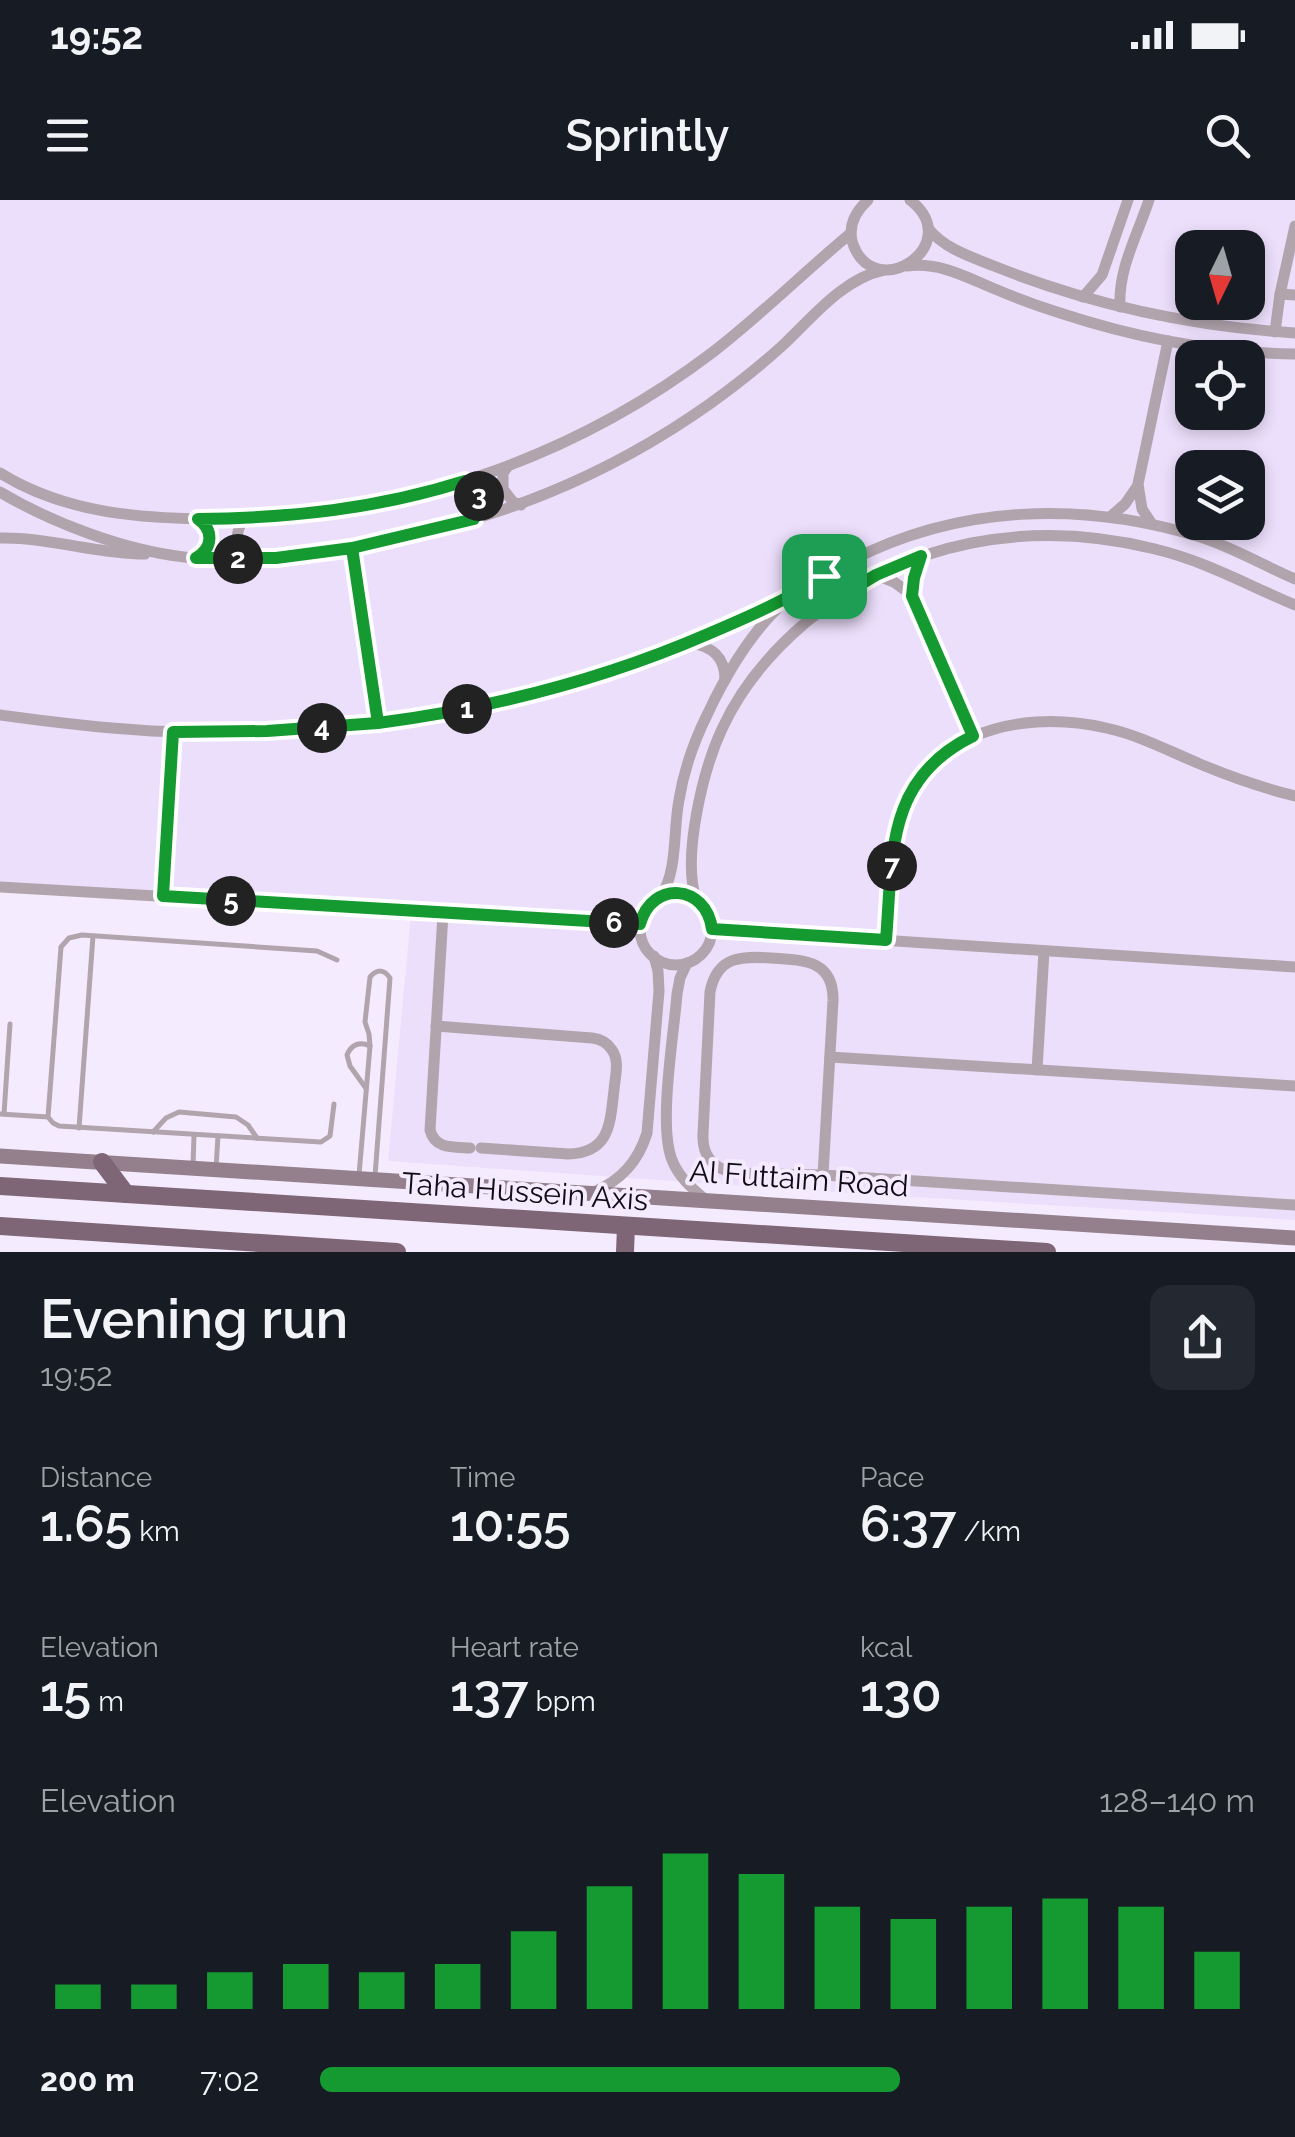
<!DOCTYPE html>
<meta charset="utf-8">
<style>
body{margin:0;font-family:Raleway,sans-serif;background:#242831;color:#f1f3f6;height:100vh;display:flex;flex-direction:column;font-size:38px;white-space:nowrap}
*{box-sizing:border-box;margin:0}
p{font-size:32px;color:#9ea1a6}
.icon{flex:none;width:55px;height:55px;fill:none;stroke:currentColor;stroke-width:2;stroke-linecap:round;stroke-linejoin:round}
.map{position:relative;height:1052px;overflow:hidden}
.panel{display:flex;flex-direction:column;background:#171b24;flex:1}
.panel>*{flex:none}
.needle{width:65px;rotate:185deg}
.controls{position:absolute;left:1175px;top:30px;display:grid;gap:20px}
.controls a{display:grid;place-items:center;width:90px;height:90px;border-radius:20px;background:#171b24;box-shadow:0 5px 15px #0003;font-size:50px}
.pin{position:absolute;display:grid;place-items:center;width:85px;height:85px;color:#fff;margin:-42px;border-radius:20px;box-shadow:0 5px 15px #0006}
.km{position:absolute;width:50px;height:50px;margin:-25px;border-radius:50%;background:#222;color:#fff;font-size:28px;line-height:50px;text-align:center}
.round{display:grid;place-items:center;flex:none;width:105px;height:105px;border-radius:20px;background:#242831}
.headline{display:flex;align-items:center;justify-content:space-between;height:170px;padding:0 40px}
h1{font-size:55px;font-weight:600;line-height:75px}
.figures{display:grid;grid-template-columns:repeat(3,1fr);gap:15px;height:170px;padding:10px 40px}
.figures div{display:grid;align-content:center}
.figures b{font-size:50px;font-weight:600}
.figures small{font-size:28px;font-weight:400}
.figures p{font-size:28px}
.chart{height:280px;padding:20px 40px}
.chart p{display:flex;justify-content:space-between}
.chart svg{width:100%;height:180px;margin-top:10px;stroke:#149a30;stroke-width:6}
ul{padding:0 40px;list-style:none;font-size:32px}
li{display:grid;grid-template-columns:160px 120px 1fr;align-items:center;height:75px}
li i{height:25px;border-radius:12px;background:#149a30}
.status{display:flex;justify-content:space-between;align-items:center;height:70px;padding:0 50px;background:#171b24;direction:ltr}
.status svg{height:28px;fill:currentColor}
header{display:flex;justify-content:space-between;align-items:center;height:130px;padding:0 40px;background:#171b24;font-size:45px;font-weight:600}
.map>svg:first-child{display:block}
.built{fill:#ecdffc;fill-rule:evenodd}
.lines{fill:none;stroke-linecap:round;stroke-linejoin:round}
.lane{stroke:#b2a4ad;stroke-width:5}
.street{stroke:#b2a4ad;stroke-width:11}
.secondary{stroke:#94808d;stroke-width:15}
.primary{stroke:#7e6676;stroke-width:18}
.route-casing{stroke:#fff;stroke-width:20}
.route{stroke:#149a30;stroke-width:12}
.labels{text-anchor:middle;stroke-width:8;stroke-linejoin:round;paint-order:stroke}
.street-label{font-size:30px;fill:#100b15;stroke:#f4ecfe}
</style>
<div class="status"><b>19:52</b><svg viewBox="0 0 49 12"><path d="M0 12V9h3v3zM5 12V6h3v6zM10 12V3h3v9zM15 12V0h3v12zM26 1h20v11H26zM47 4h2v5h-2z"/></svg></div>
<header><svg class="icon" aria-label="menu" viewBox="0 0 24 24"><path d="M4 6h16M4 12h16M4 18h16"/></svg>Sprintly<svg class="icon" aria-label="search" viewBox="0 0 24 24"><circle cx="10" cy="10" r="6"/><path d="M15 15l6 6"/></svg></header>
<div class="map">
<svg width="1295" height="1052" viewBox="0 0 1295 1052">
<rect width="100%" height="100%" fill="#f4ecfe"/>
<path class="built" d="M0 0H1295V1020L812 991 388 961 411 714 0 685ZM1192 48H1248V102H1192ZM1192 158H1248V212H1192ZM1192 268H1248V322H1192Z"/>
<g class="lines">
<g class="lane">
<path d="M365 887 350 866 347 855C351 845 359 841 370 846"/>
<path d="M334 904 330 936 321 942 59 926 53 923 48 917 61 747 69 738 82 735 317 751 337 760"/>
<path d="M0 914 48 917"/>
<path d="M4 914 10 824"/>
<path d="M79 928 93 736"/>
<path d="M153 932 166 918 179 912 236 917 248 925 257 938"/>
<path d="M193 966 194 935"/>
<path d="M216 968 218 936"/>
<path d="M359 975 370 846 369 834 365 822 370 777C377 769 384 769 390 778L375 976"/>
</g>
<g class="street">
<path d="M868 0C856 11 848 24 852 41 872 107 968 45 910 0"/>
<path d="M928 28C943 48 971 57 994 66 1091 105 1191 126 1295 133"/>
<path d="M907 66C940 62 966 77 995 89 1016 98 1038 106 1060 113 1136 138 1216 153 1295 154"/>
<path d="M1280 94 1295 95"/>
<path d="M1083 97 1102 75 1128 0"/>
<path d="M1120 107C1118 69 1137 36 1149 0"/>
<path d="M1275 132 1280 94 1295 26"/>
<path d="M508 266 503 273V289L513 302 521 305"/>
<path d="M0 273C66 314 143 319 219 319 397 319 571 260 713 152 761 115 804 72 851 33"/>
<path d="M465 281C481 289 485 304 474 319"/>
<path d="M0 292C52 323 124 350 184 357 244 364 306 357 365 346 494 321 604 279 711 203 736 185 760 166 782 146 812 118 842 79 884 70"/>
<path d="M1110 317 1125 304 1136 288"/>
<path d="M244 319C234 333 235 347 249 358"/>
<path d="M1152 324 1142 309 1138 284 1168 141"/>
<path d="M0 338C49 337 96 354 145 354"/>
<path d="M352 348 378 523"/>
<path d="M196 358C213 348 214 330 198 319"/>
<path d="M876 375 894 382 912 395 973 535"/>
<path d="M823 376V385L826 390 841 395"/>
<path d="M796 394 811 397 815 401 814 416"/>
<path d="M912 395 914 378 921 356"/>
<path d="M689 442C712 447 725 456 725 480"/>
<path d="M0 515C50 522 101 528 152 531 368 541 586 500 779 402"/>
<path d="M0 687 640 724"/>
<circle cx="676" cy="729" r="36"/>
<path d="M163 696 173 531"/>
<path d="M661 696C678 670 673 630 679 600 684 569 694 541 708 513 724 479 743 446 769 417 791 393 821 376 850 361 959 305 1080 301 1197 336 1231 346 1262 365 1295 379"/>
<path d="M696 699C682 656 703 570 722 529 741 487 770 453 805 423 904 340 1030 318 1155 349 1208 362 1245 384 1295 405"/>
<path d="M443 714 430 930C435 949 452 947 470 948"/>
<path d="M712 729 1295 767"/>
<path d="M886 740 894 639C913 536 1014 507 1106 528 1139 535 1169 551 1200 564 1231 577 1263 588 1295 596"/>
<path d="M687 763 680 778 677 794C674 834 658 925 672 960 679 978 693 989 707 1001"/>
<path d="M436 826 592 838C601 839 607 842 612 850 620 861 615 877 614 890 610 924 610 953 568 954L481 948"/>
<path d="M830 857 1295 886"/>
<path d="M1037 870 1044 751"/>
<path d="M823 975 833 801C834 760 804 760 771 758 741 756 717 756 710 792L703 934C702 956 713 968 734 973L823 975 1295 1005"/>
<path d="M594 992C621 980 638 962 647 933L659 791 658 771 654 756"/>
</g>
<path class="secondary" d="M0 956 1295 1038"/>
<g class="primary">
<path d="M102 962 126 994"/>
<path d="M0 986 1047 1052"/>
<path d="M0 1026 397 1052"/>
<path d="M625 1052 626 1026"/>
</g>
</g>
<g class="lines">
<g class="route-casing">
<path id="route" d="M824 376C787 400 748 417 708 434 602 480 492 508 378 523L352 348 276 358H196C213 348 214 330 198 319 290 318 377 309 465 281L477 290 480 305 474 319 352 348 378 523 267 531 173 532 163 696 640 724C652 680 706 684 712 729L886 740C893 655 885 579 973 536L912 396 914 378 921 356 876 375 841 396 826 390 823 384 824 376"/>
</g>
<use href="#route" class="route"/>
</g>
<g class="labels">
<g class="street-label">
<text transform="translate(799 979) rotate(4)" y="10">Al Futtaim Road</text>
<text transform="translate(525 992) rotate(4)" y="10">Taha Hussein Axis</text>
</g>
</g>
</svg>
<div class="controls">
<a><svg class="needle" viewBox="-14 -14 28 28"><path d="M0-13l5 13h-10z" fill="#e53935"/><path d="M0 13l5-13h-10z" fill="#9ea1a6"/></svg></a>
<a><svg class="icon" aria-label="locate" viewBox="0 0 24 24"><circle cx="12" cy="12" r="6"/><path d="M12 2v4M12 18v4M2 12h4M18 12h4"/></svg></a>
<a><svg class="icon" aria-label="layers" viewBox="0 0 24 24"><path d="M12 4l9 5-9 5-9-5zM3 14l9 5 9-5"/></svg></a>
</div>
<div class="pin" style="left:824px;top:376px;background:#1e9e55"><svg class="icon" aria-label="arrive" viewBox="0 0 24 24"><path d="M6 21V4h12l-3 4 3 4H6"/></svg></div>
<b class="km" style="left:467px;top:509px">1</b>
<b class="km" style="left:238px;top:359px">2</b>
<b class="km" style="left:479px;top:296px">3</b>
<b class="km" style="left:322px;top:528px">4</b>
<b class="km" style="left:231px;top:701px">5</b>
<b class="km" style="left:614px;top:723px">6</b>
<b class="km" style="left:892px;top:666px">7</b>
</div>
<section class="panel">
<div class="headline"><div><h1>Evening run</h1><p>19:52</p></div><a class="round"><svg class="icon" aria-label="share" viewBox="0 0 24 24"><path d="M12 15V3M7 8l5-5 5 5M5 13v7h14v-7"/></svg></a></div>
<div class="figures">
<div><p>Distance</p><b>1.65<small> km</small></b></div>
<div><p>Time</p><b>10:55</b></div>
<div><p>Pace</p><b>6:37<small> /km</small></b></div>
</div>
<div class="figures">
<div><p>Elevation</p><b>15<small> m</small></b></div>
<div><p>Heart rate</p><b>137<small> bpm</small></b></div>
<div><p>kcal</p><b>130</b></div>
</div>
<div class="chart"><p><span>Elevation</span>128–140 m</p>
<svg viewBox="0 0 160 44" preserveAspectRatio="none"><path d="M5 44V38M15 44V38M25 44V35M35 44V33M45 44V35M55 44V33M65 44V25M75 44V14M85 44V6M95 44V11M105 44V19M115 44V22M125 44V19M135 44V17M145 44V19M155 44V30"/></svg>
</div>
<ul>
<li><b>200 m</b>7:02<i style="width:62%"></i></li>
</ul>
</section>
